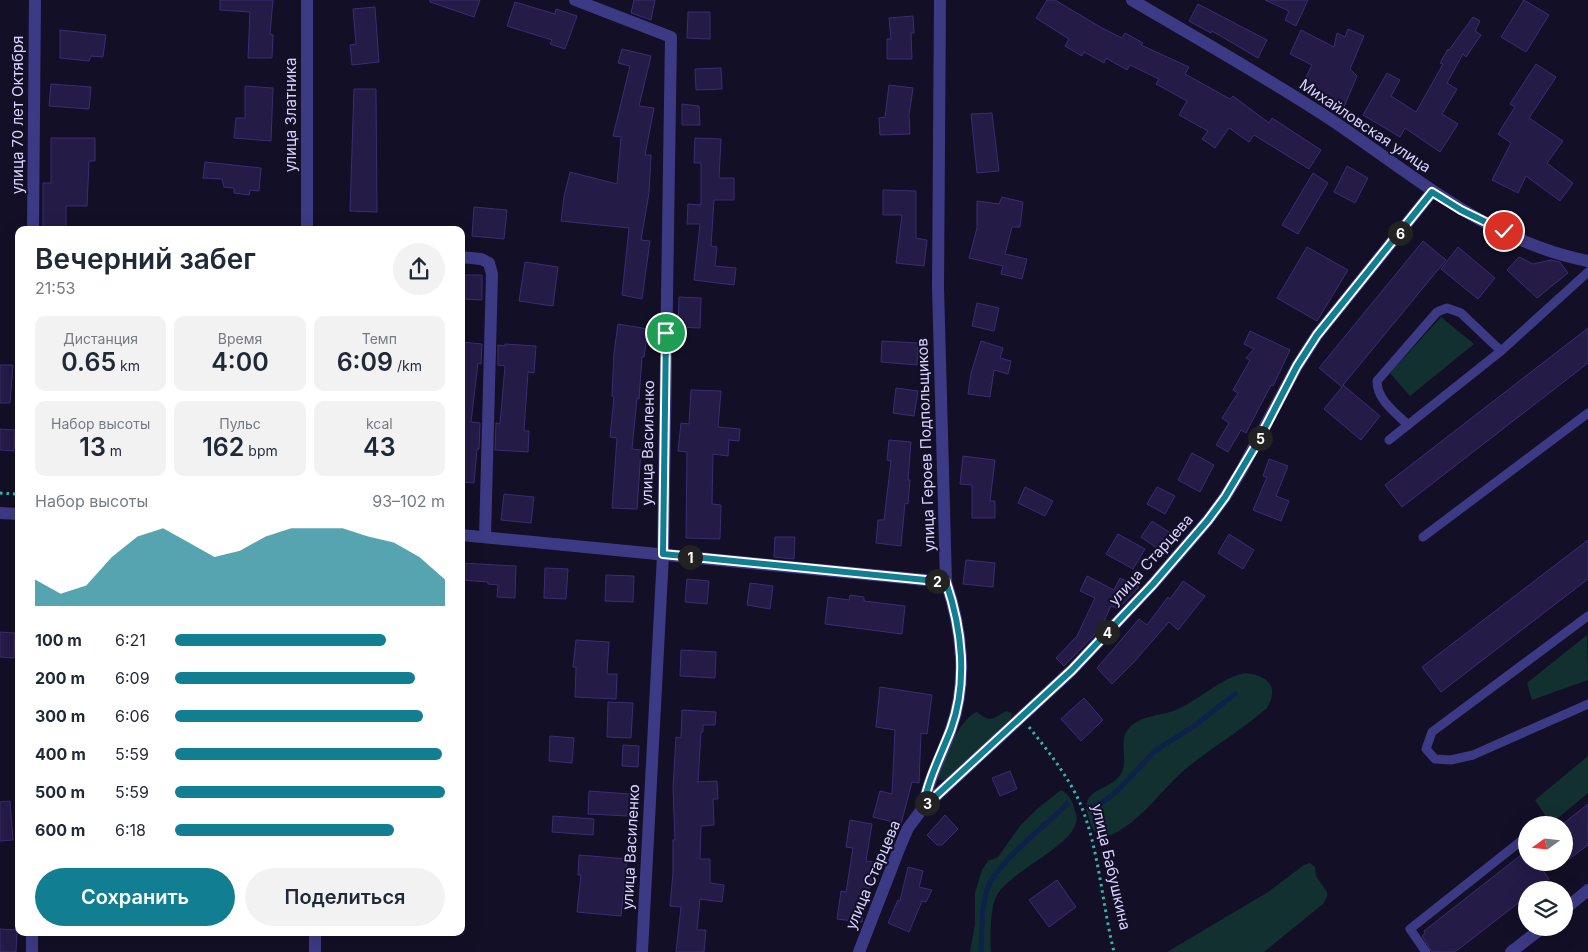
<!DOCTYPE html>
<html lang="ru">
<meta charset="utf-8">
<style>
body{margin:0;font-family:Inter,sans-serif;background:#f2f2f3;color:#1f2937;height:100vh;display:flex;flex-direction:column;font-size:19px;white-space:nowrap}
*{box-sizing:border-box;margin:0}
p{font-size:16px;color:#747a83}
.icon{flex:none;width:28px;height:28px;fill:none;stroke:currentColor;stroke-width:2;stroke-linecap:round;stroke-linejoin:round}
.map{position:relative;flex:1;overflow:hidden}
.details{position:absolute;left:15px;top:226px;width:450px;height:710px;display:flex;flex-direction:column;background:#fff;border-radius:10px;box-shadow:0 5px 20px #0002}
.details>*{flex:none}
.needle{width:32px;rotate:255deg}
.fabs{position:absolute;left:1518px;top:816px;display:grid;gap:10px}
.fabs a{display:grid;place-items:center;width:55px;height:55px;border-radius:50%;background:#fff;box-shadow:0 5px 20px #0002;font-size:25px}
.pin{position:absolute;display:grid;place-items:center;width:42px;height:42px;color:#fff;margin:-21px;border:2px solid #fff;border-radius:50%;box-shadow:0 1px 5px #0007}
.km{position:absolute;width:25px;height:25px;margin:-12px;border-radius:50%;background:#222;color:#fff;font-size:14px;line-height:25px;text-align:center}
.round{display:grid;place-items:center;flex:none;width:52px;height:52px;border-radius:26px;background:#f2f2f3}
.head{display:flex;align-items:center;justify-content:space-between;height:85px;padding:0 20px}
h1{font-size:28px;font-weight:600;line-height:38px}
.metrics{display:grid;grid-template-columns:repeat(3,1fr);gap:8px;height:85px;padding:5px 20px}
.metrics div{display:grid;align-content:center;border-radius:10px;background:#f2f2f3;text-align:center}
.metrics b{font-size:25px;font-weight:600}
.metrics small{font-size:14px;font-weight:400}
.metrics p{font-size:14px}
.chart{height:140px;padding:10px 20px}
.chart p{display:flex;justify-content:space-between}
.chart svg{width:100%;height:90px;margin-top:5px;fill:#117e91;opacity:.7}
.button{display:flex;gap:10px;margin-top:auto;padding:10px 20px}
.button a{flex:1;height:58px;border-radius:30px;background:#117e91;color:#fff;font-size:20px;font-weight:600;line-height:58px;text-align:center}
.button a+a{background:#f2f2f3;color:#1f2937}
ul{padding:0 20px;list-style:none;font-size:16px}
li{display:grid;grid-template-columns:80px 60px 1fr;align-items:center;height:38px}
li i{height:12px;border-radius:6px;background:#117e91}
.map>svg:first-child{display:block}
.green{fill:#12302f}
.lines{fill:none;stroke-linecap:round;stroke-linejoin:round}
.stream{stroke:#0c2248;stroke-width:5}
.building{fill:#241b47;stroke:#3b2d73}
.path{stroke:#2fb8b0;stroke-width:3;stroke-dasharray:2.5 4;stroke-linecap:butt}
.service{stroke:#3d3a85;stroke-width:9}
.minor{stroke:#3d3a85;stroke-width:12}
.tertiary{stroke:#3d3a85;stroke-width:12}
.route-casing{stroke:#fff;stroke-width:10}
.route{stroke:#117e91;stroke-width:6}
.labels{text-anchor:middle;stroke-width:4;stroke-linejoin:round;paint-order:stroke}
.street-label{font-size:15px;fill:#d9d4ff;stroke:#130f26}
</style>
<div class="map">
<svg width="1588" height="952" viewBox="0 0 1588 952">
<rect width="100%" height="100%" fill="#130f26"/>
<g class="green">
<path d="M1441 317 1474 344 1410 396 1390 373Z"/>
<path d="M1587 635 1588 680 1532 700 1527 683Z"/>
<path d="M1245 673C1267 675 1280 686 1267 708 1243 729 1214 746 1188 767 1164 786 1138 826 1108 836 1102 838 1099 837 1095 832 1091 827 1090 821 1088 815 1080 786 1112 792 1122 772 1128 758 1118 740 1129 728 1142 714 1163 716 1178 709 1202 698 1219 679 1245 673Z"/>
<path d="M1006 711 1012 713 1011 718 946 780H939C935 767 963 715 977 712 990 723 993 719 1006 711Z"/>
<path d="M1588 756V793L1551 824 1535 800Z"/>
<path d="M1061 790C1069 795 1072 799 1074 808 1076 813 1078 818 1076 823 1070 847 1011 871 997 895 990 906 990 939 991 952H970L975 924V893L982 870 988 861 998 857 1020 826 1037 809Z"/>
<path d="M1310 863 1315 867 1316 876 1327 892V897L1323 904 1264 952H1167L1268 892 1304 865Z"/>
</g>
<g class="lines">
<g class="stream">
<path d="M1092 806 1103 802 1116 792 1156 750 1194 726 1235 694"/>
<path d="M981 952C982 931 981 907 988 887 998 861 1046 826 1067 804"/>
</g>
</g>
<g class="building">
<path d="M220 0H273L270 34 273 35 272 58H248L250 12 220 10Z"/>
<path d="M430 0H480L474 17 430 2Z"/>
<path d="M634 0H655L651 20 631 13Z"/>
<path d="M1047 0H1055L1102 28 1122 38 1125 33 1143 43 1141 45 1189 67 1185 74 1230 99 1233 96 1269 123 1272 118 1321 150 1309 169 1254 135 1249 142 1229 128 1215 148 1202 139 1208 131 1179 115 1187 101 1156 84 1159 79 1130 65 1127 70 1106 58 1104 63 1084 52 1082 56 1065 46 1069 39 1036 18Z"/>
<path d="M1265 0H1308L1296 26 1285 20 1289 11Z"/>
<path d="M1524 0 1549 15 1526 52 1501 37Z"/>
<path d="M515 2 555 14 556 9 577 16 565 49 550 44 552 40 507 26Z"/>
<path d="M1198 4 1267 40 1258 58 1212 31 1211 33 1189 21Z"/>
<path d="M375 7 379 62 352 65 350 45 356 44 353 9Z"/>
<path d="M688 12H710V39L687 38Z"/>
<path d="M913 16 914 33H911L912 59H887V39H891L889 18Z"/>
<path d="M1473 17 1480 21 1475 31 1481 35 1466 57 1463 54 1447 83 1457 89 1442 114 1458 124 1440 152 1405 128 1400 137 1363 115 1387 73 1400 80 1391 96 1416 112 1443 64 1440 63 1448 49 1449 50Z"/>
<path d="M1348 29 1364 36 1350 69 1357 76 1344 107 1319 96 1321 92 1303 83 1312 65 1290 54 1301 30 1334 47 1337 33 1345 37Z"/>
<path d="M60 30 106 35 103 57 91 56 89 61 60 58Z"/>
<path d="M622 49 651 56 639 106 654 108 645 155H651L649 193 641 240 650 241 642 299 622 295 629 228 561 221 564 197 570 172 617 184 621 137 613 136 630 66 618 63Z"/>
<path d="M1536 64 1556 77 1529 118 1563 141 1547 163 1573 183 1560 201 1526 176 1518 193 1492 180 1511 143 1498 134 1515 107 1510 104Z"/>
<path d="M721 68 722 89 696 90 695 69Z"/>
<path d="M51 84 91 87 89 109 49 106Z"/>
<path d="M889 85 913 88 909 115 910 134 880 135 879 118 885 117Z"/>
<path d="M245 86 273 88 271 141 234 138 236 118H245Z"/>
<path d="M354 89H376L377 212 350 211Z"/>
<path d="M682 104 699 106 700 125H682Z"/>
<path d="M992 113 999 171 977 173 971 114Z"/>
<path d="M51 138H95V161H89L87 206H66V230H43V183H51Z"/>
<path d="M695 138 721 139 719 178H734V200H714L711 246 717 247 715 266 736 268 734 285 694 280 700 224H687L688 204 701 205V163H694Z"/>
<path d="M205 162 261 168 259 191 250 190 249 195 234 193V188L224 187 222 179 203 178Z"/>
<path d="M1347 166 1368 178 1355 203 1334 192Z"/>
<path d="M1313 173 1328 183 1298 234 1282 225Z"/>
<path d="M883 190 916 191V238L927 240 924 266 896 263 902 215H883Z"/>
<path d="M1002 197 1023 202 1020 227H1012L1005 254 1027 259 1022 279 1001 274 1003 266 969 258 977 228V201L999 204Z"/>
<path d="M474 207 507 210 504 239 472 236Z"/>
<path d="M1423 241 1446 260 1343 385 1380 416 1361 440 1324 409 1342 387 1319 368Z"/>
<path d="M1307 247 1348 270 1317 321 1277 298Z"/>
<path d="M1458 247 1495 278 1478 299 1441 269Z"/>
<path d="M1519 257 1533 264 1551 260 1560 262 1568 273 1537 298 1507 270Z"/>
<path d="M525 262 558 267 553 306 519 301Z"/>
<path d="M461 275H482V300L461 299Z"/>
<path d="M679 297 701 298 700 328 678 327Z"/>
<path d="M977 303 999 308 994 331 972 326Z"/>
<path d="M618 324 648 329 644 357H642L639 399 637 398 632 449 641 450 637 509 612 508 617 438 610 437 614 397 612 396 614 353Z"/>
<path d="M1588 328V363L1402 507 1385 485Z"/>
<path d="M1250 331 1290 350 1273 386 1271 385 1246 433 1241 430 1228 452 1216 445 1229 423 1222 418 1238 393 1233 390 1250 360 1246 358 1254 349 1244 344Z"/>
<path d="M882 341 918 343 917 365 881 362Z"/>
<path d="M981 341 1003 348 1000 358 1011 361 1008 374 994 370 990 397 968 394 971 373Z"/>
<path d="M461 342 482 344 481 364 478 363 471 422 480 423 479 449H477L474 483 461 482Z"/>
<path d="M505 344 536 346 534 373 528 372 524 431H529L528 452 495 450 496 423 500 424 505 366 498 365V345L505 346Z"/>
<path d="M0 365H13L10 403H0Z"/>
<path d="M896 388 918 391 914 416 893 413Z"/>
<path d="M691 390 721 391 718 427 740 429 739 441 729 440 728 456 713 454 712 504 721 505 720 539 686 538 687 452 678 451 681 423 689 424Z"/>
<path d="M0 429 15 430 14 451 0 450Z"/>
<path d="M889 440 911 442 908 480H910L908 504 905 503 901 546 876 543 878 520H884L891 461 887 460Z"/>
<path d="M1192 453 1214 465 1200 492 1178 480Z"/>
<path d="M963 456 995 460 990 501H995V518H972V485L960 484Z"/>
<path d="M1269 459 1288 466 1276 496 1289 501 1281 521 1253 510 1267 477 1263 476Z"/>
<path d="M1025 487 1053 501 1045 516 1018 503Z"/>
<path d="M1157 487 1175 496 1165 514 1147 504Z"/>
<path d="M504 494 534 497 531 523 501 520Z"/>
<path d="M1152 521 1175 536 1164 553 1141 537Z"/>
<path d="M1118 534 1145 549 1133 569 1106 554Z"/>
<path d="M1229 534 1254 550 1243 569 1218 553Z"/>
<path d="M775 537H795L794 559 774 557Z"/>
<path d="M1588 540V579L1441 692 1422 667Z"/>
<path d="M966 560 995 563 993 587 963 584Z"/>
<path d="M461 563 516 566 515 598 497 597 498 585 488 584V582L461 580Z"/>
<path d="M545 568 568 569 566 599 544 598Z"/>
<path d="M606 575 634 576 633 602 605 601Z"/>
<path d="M1087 576 1114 590 1120 578 1139 587 1118 609 1111 606 1101 628 1064 666 1056 658 1077 636 1095 598 1080 591Z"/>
<path d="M687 579 709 581 707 604 685 602Z"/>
<path d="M1183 581 1205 596 1178 630 1169 622 1133 663 1112 684 1097 668 1139 619 1147 625 1168 597 1170 599Z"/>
<path d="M750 583 773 586 770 609 747 605Z"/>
<path d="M850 595 864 597V601L905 606 902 634 825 624 828 597 849 600Z"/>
<path d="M0 632 15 633 14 658 0 657Z"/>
<path d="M576 640 609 642 607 674H617L616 699 575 697 576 667H573Z"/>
<path d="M681 650 716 652 715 678 680 676Z"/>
<path d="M880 687 932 695 927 734 921 733 919 783 912 782 901 824 873 817 880 791 892 794 895 730 876 727Z"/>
<path d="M1084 698 1103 720 1081 741 1061 719Z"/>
<path d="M608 702 633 703 631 738 607 737Z"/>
<path d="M682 710 716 712 715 725H703V732H701L698 782 717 781 718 799H713L714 825 701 826 700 859H710V883L724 885 722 902 700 899 697 930H706L704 952H676L681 907 670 906 673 873V840H675L673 788 676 737 681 738Z"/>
<path d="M550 736 574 738 572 763 549 761Z"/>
<path d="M623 745 639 746 638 767 622 766Z"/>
<path d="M1010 771 1017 789 1000 796 992 778Z"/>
<path d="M589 791 630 794 629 816 588 814Z"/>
<path d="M10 801 13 840 0 841V802Z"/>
<path d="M1588 804V845L1569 859 1564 852V823Z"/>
<path d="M945 815 958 829 942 845H937L927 835Z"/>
<path d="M553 816 594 819 593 835 552 832Z"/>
<path d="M850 820 872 824 866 861 874 862 870 888H866L862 922 837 919 841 891 846 892 853 848 846 847Z"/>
<path d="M1526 851V862H1537L1549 879 1535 890H1526V897L1455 952H1432L1422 936 1425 933 1424 931Z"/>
<path d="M579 855 627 859 621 916 577 912 581 875H578Z"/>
<path d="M908 867 923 871 919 887 932 890 926 902 922 901 909 932 888 923 898 900 900 901Z"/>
<path d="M1057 880 1076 907 1049 927 1029 900Z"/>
<path d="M0 929 17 930 16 952H0Z"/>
</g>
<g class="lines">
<g class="path">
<path d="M0 493 17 494 19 338"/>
<path d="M1029 727C1048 751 1068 776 1080 803 1099 848 1102 904 1114 952"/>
</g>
<g class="service">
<path d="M1408 425C1395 412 1377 400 1377 381L1437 312 1447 308 1461 313 1501 351"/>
<path d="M1389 440 1501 351 1588 272"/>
<path d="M1423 537 1588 413"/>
<path d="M1588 616 1432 732 1426 749 1435 759 1451 760 1473 755 1588 704"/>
<path d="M1426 952 1410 929 1526 837"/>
</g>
<g class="minor">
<path d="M575 0 671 37 663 555 642 952"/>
<path d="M33 230 35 0"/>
<path d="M307 230V0"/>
<path d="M461 257 481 259 489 263 492 274 485 537"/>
<path d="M0 513 19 514"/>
<path d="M461 535 946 582"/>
<path d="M923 808C928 779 942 756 951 729 968 682 962 629 946 582L938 287 940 0"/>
<path d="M32 932V952"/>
<path d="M315 932V952"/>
<path d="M859 952 899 849 908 828 923 808 1072 670 1153 584 1208 520 1225 497 1241 471 1297 366 1317 335 1432 192"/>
</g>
<g class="tertiary">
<path d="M1132 0C1198 39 1266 77 1330 119 1412 174 1489 242 1588 261"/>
<path d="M1564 910 1588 890"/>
<path d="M1511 952 1542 928"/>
</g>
</g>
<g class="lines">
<g class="route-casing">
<path id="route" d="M666 333 663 554 946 582C962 629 968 682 951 729 941 755 928 779 923 808L1072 670 1153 584 1208 520 1225 497 1256 445 1297 366 1317 335 1432 192 1461 210 1504 231"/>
</g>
<use href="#route" class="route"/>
</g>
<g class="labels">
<g class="street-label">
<text transform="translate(18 115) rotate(-90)" y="5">улица 70 лет Октября</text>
<text transform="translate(291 115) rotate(-90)" y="5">улица Златника</text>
<text transform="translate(1365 126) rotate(34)" y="5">Михайловская улица</text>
<text transform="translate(648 443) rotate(-89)" y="5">улица Василенко</text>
<text transform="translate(926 445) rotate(-92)" y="5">улица Героев Подпольщиков</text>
<text transform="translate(1151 560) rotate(-48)" y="5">улица Старцева</text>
<text transform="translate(631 847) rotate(-87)" y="5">улица Василенко</text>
<text transform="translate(1111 867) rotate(77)" y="5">улица Бабушкина</text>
<text transform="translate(873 875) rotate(-67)" y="5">улица Старцева</text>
</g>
</g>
</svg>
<div class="fabs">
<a><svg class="needle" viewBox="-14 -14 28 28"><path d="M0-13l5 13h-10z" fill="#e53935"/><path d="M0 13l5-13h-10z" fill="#747a83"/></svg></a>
<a><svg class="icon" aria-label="layers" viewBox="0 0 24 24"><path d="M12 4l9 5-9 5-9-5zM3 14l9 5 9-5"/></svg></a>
</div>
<div class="pin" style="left:666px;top:333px;background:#1e9e55"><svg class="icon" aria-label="arrive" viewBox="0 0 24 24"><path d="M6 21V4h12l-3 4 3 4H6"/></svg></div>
<div class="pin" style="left:1504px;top:231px;background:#d93025"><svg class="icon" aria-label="check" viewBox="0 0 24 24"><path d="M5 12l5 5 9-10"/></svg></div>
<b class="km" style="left:690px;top:557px">1</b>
<b class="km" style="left:937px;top:581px">2</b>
<b class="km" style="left:927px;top:803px">3</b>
<b class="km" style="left:1107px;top:632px">4</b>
<b class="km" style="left:1260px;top:438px">5</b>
<b class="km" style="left:1400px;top:233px">6</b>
<section class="details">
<div class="head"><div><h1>Вечерний забег</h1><p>21:53</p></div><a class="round"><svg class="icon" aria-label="share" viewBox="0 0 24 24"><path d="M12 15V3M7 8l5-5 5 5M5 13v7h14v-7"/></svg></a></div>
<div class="metrics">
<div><p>Дистанция</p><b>0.65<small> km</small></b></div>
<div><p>Время</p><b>4:00</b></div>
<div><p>Темп</p><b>6:09<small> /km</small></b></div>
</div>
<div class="metrics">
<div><p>Набор высоты</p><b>13<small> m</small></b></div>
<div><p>Пульс</p><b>162<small> bpm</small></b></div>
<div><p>kcal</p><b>43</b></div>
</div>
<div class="chart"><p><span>Набор высоты</span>93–102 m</p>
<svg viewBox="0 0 160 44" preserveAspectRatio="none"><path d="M0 44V31L10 38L20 34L30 20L40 10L50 6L60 13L70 20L80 17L90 10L100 6L110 6L120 6L130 10L140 13L150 20L160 31V44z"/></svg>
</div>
<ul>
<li><b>100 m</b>6:21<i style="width:78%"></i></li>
<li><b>200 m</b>6:09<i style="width:89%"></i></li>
<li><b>300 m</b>6:06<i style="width:92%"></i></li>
<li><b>400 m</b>5:59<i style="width:99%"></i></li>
<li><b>500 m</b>5:59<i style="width:100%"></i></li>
<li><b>600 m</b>6:18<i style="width:81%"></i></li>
</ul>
<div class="button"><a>Сохранить</a><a>Поделиться</a></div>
</section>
</div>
